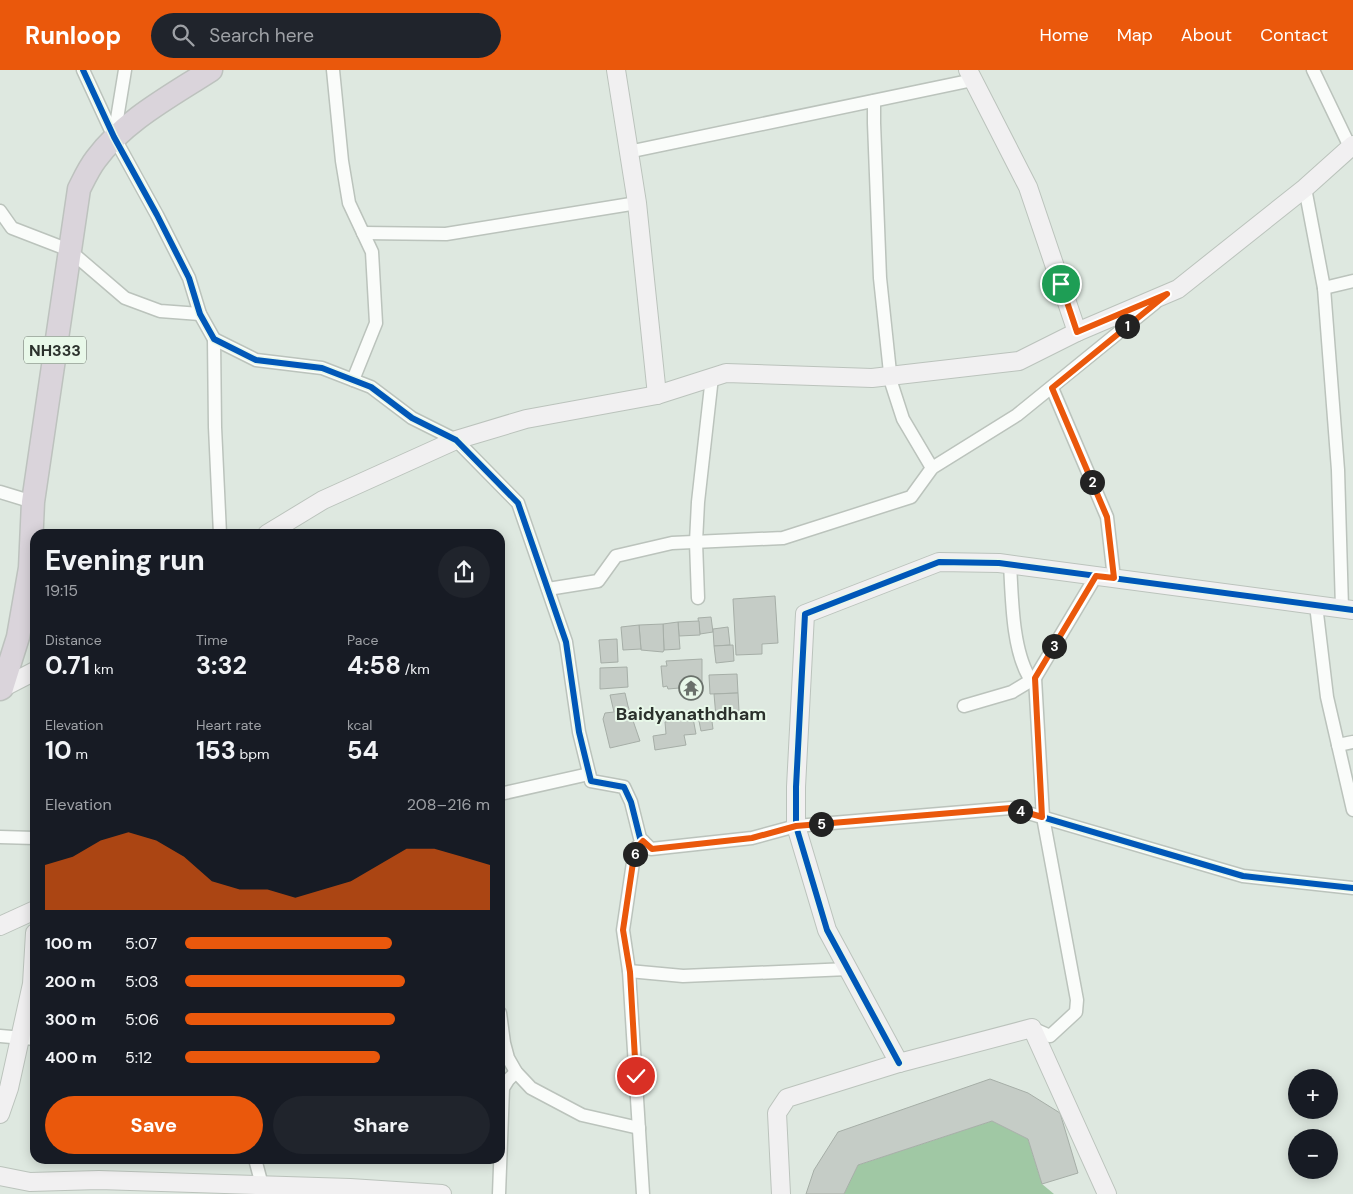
<!DOCTYPE html>
<meta charset="utf-8">
<style>
body{margin:0;font-family:"DM Sans",sans-serif;background:#20242c;color:#f1f3f6;height:100vh;display:flex;flex-direction:column;font-size:19px;white-space:nowrap}
*{box-sizing:border-box;margin:0}
p{font-size:16px;color:#9ea1a6}
.icon{flex:none;width:28px;height:28px;fill:none;stroke:currentColor;stroke-width:2;stroke-linecap:round;stroke-linejoin:round}
.map{position:relative;flex:1;overflow:hidden}
.drawer{position:absolute;left:30px;top:459px;width:475px;height:635px;display:flex;flex-direction:column;background:#171b24;border-radius:15px;box-shadow:0 2px 12px #0003}
.drawer>*{flex:none}
.controls{position:absolute;left:1288px;top:999px;display:grid;gap:10px}
.controls a{display:grid;place-items:center;width:50px;height:50px;border-radius:50%;background:#171b24;box-shadow:0 2px 12px #0003;font-size:25px}
.pin{position:absolute;display:grid;place-items:center;width:42px;height:42px;color:#fff;margin:-21px;border:2px solid #fff;border-radius:50%;box-shadow:0 1px 5px #0007}
.km{position:absolute;width:25px;height:25px;margin:-12px;border-radius:50%;background:#222;color:#fff;font-size:14px;line-height:25px;text-align:center}
.round{display:grid;place-items:center;flex:none;width:52px;height:52px;border-radius:26px;background:#20242c}
.head{display:flex;align-items:center;justify-content:space-between;height:85px;padding:0 15px}
h1{font-size:28px;font-weight:700;line-height:38px}
.stats{display:grid;grid-template-columns:repeat(3,1fr);gap:8px;height:85px;padding:5px 15px}
.stats div{display:grid;align-content:center}
.stats b{font-size:25px;font-weight:700}
.stats small{font-size:14px;font-weight:400}
.stats p{font-size:14px}
.chart{height:140px;padding:10px 15px}
.chart p{display:flex;justify-content:space-between}
.chart svg{width:100%;height:90px;margin-top:5px;fill:#ea580c;opacity:.7}
.button{display:flex;gap:10px;margin-top:auto;padding:10px 15px}
.button a{flex:1;height:58px;border-radius:30px;background:#ea580c;color:#fff;font-size:20px;font-weight:700;line-height:58px;text-align:center}
.button a+a{background:#20242c;color:#f1f3f6}
ul{padding:0 15px;list-style:none;font-size:16px}
li{display:grid;grid-template-columns:80px 60px 1fr;align-items:center;height:38px}
li i{height:12px;border-radius:6px;background:#ea580c}
header{display:flex;align-items:center;gap:30px;box-sizing:border-box;height:70px;padding:0 25px;background:#ea580c;color:#fff}
header strong{font-size:24px}
nav{display:flex;gap:28px;margin-inline-start:auto;font-size:18px}
.search{width:350px;height:45px;background:#20242c;display:flex;align-items:center;gap:12px;box-sizing:border-box;padding:0 18px;border-radius:28px;color:#9ea1a6;font-size:19px}
.map>svg:first-child{display:block}
.water{fill:#a0c8a4}
.building{fill:#c5ccc6;stroke:#a6aea7}
.lines{fill:none;stroke-linecap:round;stroke-linejoin:round}
.street-casing{stroke:#bbc3bc;stroke-width:15}
.secondary-casing{stroke:#bbc3bc;stroke-width:20}
.highway-casing{stroke:#bdc2be;stroke-width:25}
.street{stroke:#fafcfa;stroke-width:12}
.secondary{stroke:#f1f0f1;stroke-width:18}
.highway{stroke:#dad4db;stroke-width:22}
.cycleway-casing{stroke:#e8f8e9;stroke-width:9}
.cycleway{stroke:#0057b8;stroke-width:6}
.route-casing{stroke:#fff;stroke-width:10}
.route{stroke:#ea580c;stroke-width:6}
.labels{text-anchor:middle;stroke-width:4;stroke-linejoin:round;paint-order:stroke}
.shield{fill:#e8f8e9;stroke:#646d65;stroke-width:1}
.shield-label{font-size:16px;font-weight:bold;fill:#2b312c}
.poi-label{font-size:18px;font-weight:bold;fill:#2b312c;stroke:#e8f8e9}
</style>
<header>
<strong>Runloop</strong>
<div class="search"><svg class="icon" aria-label="search" viewBox="0 0 24 24"><circle cx="10" cy="10" r="6"/><path d="M15 15l6 6"/></svg>Search here</div>
<nav><a>Home</a><a>Map</a><a>About</a><a>Contact</a></nav>
</header>
<div class="map">
<svg width="1353" height="1124" viewBox="0 0 1353 1124">
<rect width="100%" height="100%" fill="#dee8e0"/>
<path class="water" d="M992 1051 1028 1069 1042 1114 1054 1124H844L858 1095Z"/>
<g class="building">
<path d="M775 526 778 573 762 574V584L736 585 733 529Z"/>
<path d="M711 547 713 562 700 564 698 548Z"/>
<path d="M699 551 700 565 679 566 678 552Z"/>
<path d="M678 552 680 579 664 580 663 554Z"/>
<path d="M663 554 664 580 663 582 641 580 639 555Z"/>
<path d="M639 555 641 579 623 580 621 557Z"/>
<path d="M728 557 730 575 714 576 713 559Z"/>
<path d="M617 569 618 592 601 593 599 570Z"/>
<path d="M733 575 734 591 716 593 714 576Z"/>
<path d="M702 589V616L668 619 667 616 663 617 661 596H667L666 591Z"/>
<path d="M627 597 628 617 600 619V598Z"/>
<path d="M737 604 738 623 710 624 709 605Z"/>
<path d="M625 623 628 636 640 671 610 678 603 649 605 643 614 642 610 625Z"/>
<path d="M738 623 739 641 725 642V647H716L714 624Z"/>
<path d="M711 644 713 659 701 661 698 646Z"/>
<path d="M693 648 696 664 684 665 686 675 655 680 653 666 666 664 665 652Z"/>
<path d="M990 1009 1028 1023 1060 1043 1078 1103 1042 1114 1028 1069 992 1051 858 1095 844 1124H806L814 1100 838 1062Z"/>
</g>
<g class="lines">
<g class="street-casing">
<g id="street">
<path d="M83 0 114 67 157 145 189 208 200 244 214 269 256 290 322 298 371 317 412 348 456 370 518 433 566 572 579 662 591 711 624 717 631 732 640 768 651 779 752 768 796 756 1011 738 1243 806 1353 818"/>
<path d="M333 0 342 91 349 133 372 182 376 253 353 310"/>
<path d="M1313 0 1350 77"/>
<path d="M874 31V53L880 208 891 312 903 349 932 398"/>
<path d="M114 67 125 0"/>
<path d="M628 82 973 10"/>
<path d="M1305 118 1324 218 1338 400 1342 538"/>
<path d="M0 141 12 158 69 180 125 228 160 241 200 244"/>
<path d="M363 163 446 164 637 133"/>
<path d="M1324 218 1353 211"/>
<path d="M214 269 215 357 220 464"/>
<path d="M1052 318 1107 447 1114 508"/>
<path d="M0 422 33 432"/>
<path d="M1010 494C1012 527 1012 578 1029 607L1035 608 1043 747 1077 930 1076 942 1050 966 1032 958"/>
<path d="M548 519 598 511 616 486 672 473 783 468 911 427 932 398 1017 345 1155 233"/>
<path d="M698 528 696 472 698 432 712 307"/>
<path d="M1316 535 1327 627 1353 740"/>
<path d="M964 636 1012 622 1035 608 1096 506"/>
<path d="M1338 675 1353 672"/>
<path d="M500 724 589 704"/>
<path d="M0 767 35 768"/>
<path d="M643 771 635 779 623 860 629 901 643 1124"/>
<path d="M629 901 683 906 848 899"/>
<path d="M500 943 504 973 508 988 516 1002 531 1018 582 1045 639 1058"/>
<path d="M0 966 35 969"/>
<path d="M255 1089 262 1115"/>
<path d="M499 1124 503 1018 508 1010 516 1002"/>
</g>
</g>
<g class="secondary-casing">
<g id="secondary">
<path d="M616 0 637 133 657 325"/>
<path d="M968 0 1028 117 1077 262"/>
<path d="M267 464 323 430 456 370 526 349 657 325 726 303 872 308 1019 291 1077 262 1178 219 1305 118 1353 75"/>
<path d="M2 618 35 601"/>
<path d="M0 856 35 840"/>
<path d="M899 993 827 860 796 756V717L805 544 939 492 999 493 1353 540"/>
<path d="M0 1044 9 1018 32 914 35 863"/>
<path d="M0 1106 30 1112 99 1110 350 1118 442 1124"/>
<path d="M781 1124 777 1043 787 1028 899 993 1032 958 1107 1124"/>
</g>
</g>
<g class="highway-casing">
<path id="highway" d="M0 619 2 618 18 567 30 498 33 432 79 119C84 109 89 98 96 89 125 50 171 26 211 0"/>
</g>
<use href="#street" class="street"/>
<use href="#secondary" class="secondary"/>
<use href="#highway" class="highway"/>
<g class="cycleway-casing">
<g id="cycleway">
<path d="M83 0 114 67 157 145 189 208 200 244 214 269 256 290 322 298 371 317 412 348 456 370 518 433 566 572 579 662 591 711 624 717 631 732 640 768 651 779 752 768 796 756 1011 738 1243 806 1353 818"/>
<path d="M899 993 827 860 796 756V717L805 544 939 492 999 493 1353 540"/>
</g>
</g>
<use href="#cycleway" class="cycleway"/>
</g>
<g class="lines">
<g class="route-casing">
<path id="route" d="M636 1006 630 902 623 860 635 779 643 771 652 779 752 768 796 756 1011 738 1042 747 1035 608 1096 506 1114 508 1107 447 1052 318 1167 224 1077 262 1061 214"/>
</g>
<use href="#route" class="route"/>
</g>
<defs>
<g id="temple-ring" transform="scale(1.25)"><circle r="9.5" fill="#e8f8e9" stroke="#6a716b" stroke-width="1.5"/><path d="M0-6L5-2H3V0L6.5 2.5H4V6H1.5V3h-3V6H-4V2.5H-6.5L-3 0V-2H-5Z" fill="#6a716b"/></g>
</defs>
<g fill-rule="evenodd">
<use href="#temple-ring" x="691" y="618"/>
</g>
<g class="labels">
<rect class="shield" x="24" y="266.5" width="62" height="27" rx="4"/>
<g class="shield-label">
<text x="55" y="286">NH333</text>
</g>
<g class="poi-label">
<text x="691" y="650">Baidyanathdham</text>
</g>
</g>
</svg>
<div class="controls">
<a>+</a>
<a>−</a>
</div>
<div class="pin" style="left:1061px;top:214px;background:#1e9e55"><svg class="icon" aria-label="arrive" viewBox="0 0 24 24"><path d="M6 21V4h12l-3 4 3 4H6"/></svg></div>
<div class="pin" style="left:636px;top:1006px;background:#d93025"><svg class="icon" aria-label="check" viewBox="0 0 24 24"><path d="M5 12l5 5 9-10"/></svg></div>
<b class="km" style="left:1127px;top:256px">1</b>
<b class="km" style="left:1092px;top:412px">2</b>
<b class="km" style="left:1054px;top:576px">3</b>
<b class="km" style="left:1020px;top:741px">4</b>
<b class="km" style="left:821px;top:754px">5</b>
<b class="km" style="left:635px;top:784px">6</b>
<section class="drawer">
<div class="head"><div><h1>Evening run</h1><p>19:15</p></div><a class="round"><svg class="icon" aria-label="share" viewBox="0 0 24 24"><path d="M12 15V3M7 8l5-5 5 5M5 13v7h14v-7"/></svg></a></div>
<div class="stats">
<div><p>Distance</p><b>0.71<small> km</small></b></div>
<div><p>Time</p><b>3:32</b></div>
<div><p>Pace</p><b>4:58<small> /km</small></b></div>
</div>
<div class="stats">
<div><p>Elevation</p><b>10<small> m</small></b></div>
<div><p>Heart rate</p><b>153<small> bpm</small></b></div>
<div><p>kcal</p><b>54</b></div>
</div>
<div class="chart"><p><span>Elevation</span>208–216 m</p>
<svg viewBox="0 0 160 44" preserveAspectRatio="none"><path d="M0 44V22L10 18L20 10L30 6L40 10L50 18L60 30L70 34L80 34L90 38L100 34L110 30L120 22L130 14L140 14L150 18L160 22V44z"/></svg>
</div>
<ul>
<li><b>100 m</b>5:07<i style="width:68%"></i></li>
<li><b>200 m</b>5:03<i style="width:72%"></i></li>
<li><b>300 m</b>5:06<i style="width:69%"></i></li>
<li><b>400 m</b>5:12<i style="width:64%"></i></li>
</ul>
<div class="button"><a>Save</a><a>Share</a></div>
</section>
</div>
